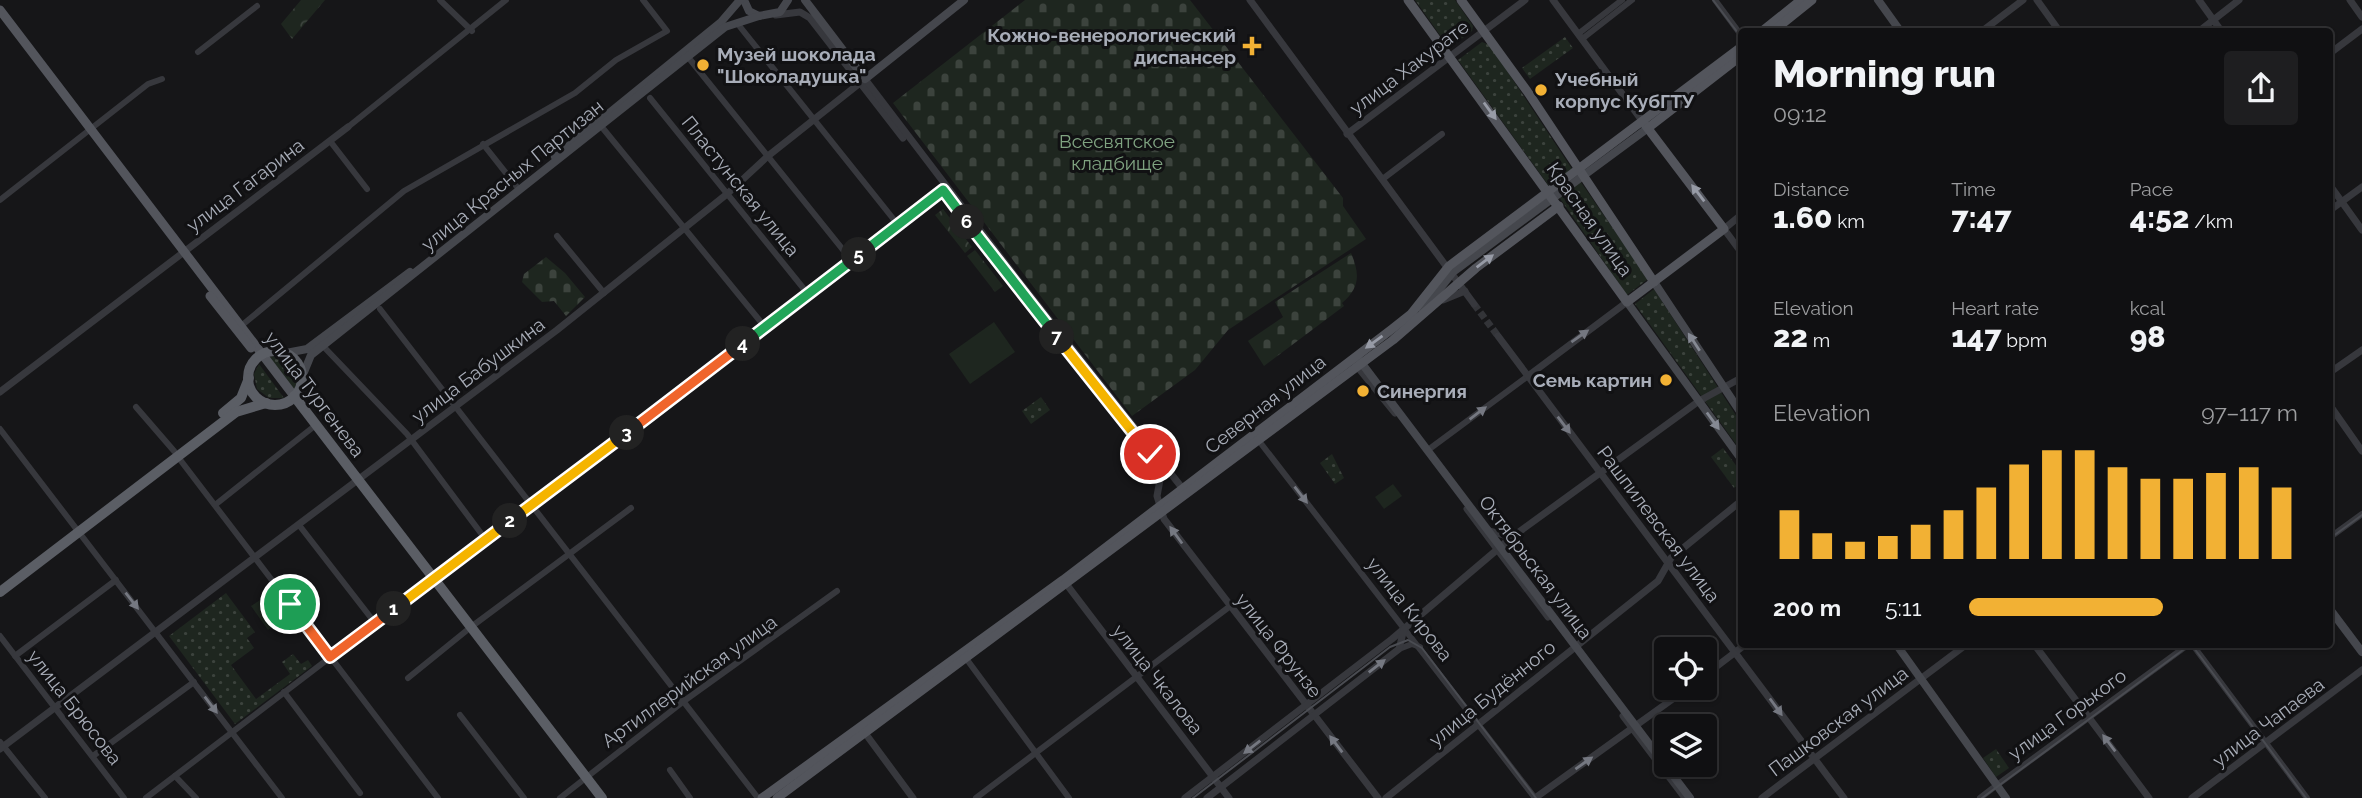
<!DOCTYPE html>
<meta charset="utf-8">
<style>
body{margin:0;font-family:Raleway,sans-serif;background:#1e1e20;color:#f1f3f6;height:100vh;display:flex;flex-direction:column;font-size:26px;white-space:nowrap}
*{box-sizing:border-box;margin:0}
p{font-size:23px;color:#9c9d9f}
.icon{flex:none;width:38px;height:38px;fill:none;stroke:currentColor;stroke-width:2;stroke-linecap:round;stroke-linejoin:round}
.map{position:relative;flex:1;overflow:hidden}
.panel{position:absolute;left:1738px;top:28px;width:595px;height:620px;display:flex;flex-direction:column;background:#101012;border-radius:7px;box-shadow:0 2px 5px #0004,0 0 0 2px #303032}
.panel>*{flex:none}
.buttons{position:absolute;left:1654px;top:637px;display:grid;gap:14px}
.buttons a{display:grid;place-items:center;width:63px;height:63px;border-radius:7px;background:#101012;box-shadow:0 2px 5px #0004,0 0 0 2px #303032;font-size:35px}
.pin{position:absolute;display:grid;place-items:center;width:60px;height:60px;color:#fff;margin:-30px;border:4px solid #fff;border-radius:50%;box-shadow:0 2px 7px #0007}
.km{position:absolute;width:35px;height:35px;margin:-18px;border-radius:50%;background:#222;color:#fff;font-size:19px;line-height:35px;text-align:center}
.round{display:grid;place-items:center;flex:none;width:74px;height:74px;border-radius:7px;background:#1e1e20}
.overview{display:flex;align-items:center;justify-content:space-between;height:119px;padding:0 35px}
h1{font-size:38px;font-weight:800;line-height:52px}
.metrics{display:grid;grid-template-columns:repeat(3,1fr);gap:10px;height:119px;padding:7px 35px}
.metrics div{display:grid;align-content:center}
.metrics b{font-size:30px;font-weight:800}
.metrics small{font-size:19px;font-weight:400}
.metrics p{font-size:19px}
.chart{height:196px;padding:14px 35px}
.chart p{display:flex;justify-content:space-between}
.chart svg{width:100%;height:126px;margin-top:7px;stroke:#f2b134;stroke-width:6}
ul{padding:0 35px;list-style:none;font-size:23px}
li{display:grid;grid-template-columns:112px 84px 1fr;align-items:center;height:52px}
li i{height:18px;border-radius:9px;background:#f2b134}
.map>svg:first-child{display:block}
.grass{fill:url(#grass-dots)}
.forest{fill:url(#forest-crowns)}
.cemetery{fill:url(#cemetery-stones)}
.pitch{fill:#1e261f}
.lines{fill:none;stroke-linecap:round;stroke-linejoin:round}
.tertiary-tunnel{stroke:#333438;stroke-width:7;stroke-dasharray:7 3.5;stroke-linecap:butt}
.minor{stroke:#37383d;stroke-width:6}
.tertiary{stroke:#37383d;stroke-width:7}
.secondary{stroke:#45474d;stroke-width:8}
.primary{stroke:#53555c;stroke-width:9}
.trunk{stroke:#5b5e65;stroke-width:10}
.tram{stroke:#4a4c52;stroke-width:2}
.oneway{fill:#979ba6}
.oneway2{fill:#757881}
.oneway3{fill:#858993}
.split-1-casing{stroke:#fff;stroke-width:14}
.split-2-casing{stroke:#fff;stroke-width:14}
.split-3-casing{stroke:#fff;stroke-width:14}
.split-4-casing{stroke:#fff;stroke-width:14}
.split-5-casing{stroke:#fff;stroke-width:14}
.split-6-casing{stroke:#fff;stroke-width:14}
.split-7-casing{stroke:#fff;stroke-width:14}
.split-8-casing{stroke:#fff;stroke-width:14}
.split-1{stroke:#f0652b;stroke-width:9}
.split-2{stroke:#f5b400;stroke-width:9}
.split-3{stroke:#f5b400;stroke-width:9}
.split-4{stroke:#f0652b;stroke-width:9}
.split-5{stroke:#22a559;stroke-width:9}
.split-6{stroke:#22a559;stroke-width:9}
.split-7{stroke:#22a559;stroke-width:9}
.split-8{stroke:#f5b400;stroke-width:9}
.poi-dot{fill:#f2b134;stroke:#111113;stroke-width:2.5}
.labels{text-anchor:middle;stroke-width:6;stroke-linejoin:round;paint-order:stroke}
.poi-label{font-size:19px;font-weight:bold;fill:#a8adb8;stroke:#111113;text-anchor:start}
.street-label{font-size:19px;fill:#a8adb8;stroke:#111113}
.park-label{font-size:19px;fill:#7fa381;stroke:#111113}
</style>
<div class="map">
<svg width="2362" height="798" viewBox="0 0 2362 798">
<defs>
<pattern id="grass-dots" width="8" height="8" patternUnits="userSpaceOnUse" patternTransform="scale(1.75)"><rect width="8" height="8" fill="#1e261f"/><path d="M2 2h.1M6 6h.1" fill="none" stroke="#3c433d" stroke-width="1.8" stroke-linecap="round"/></pattern>
<pattern id="forest-crowns" width="20" height="18" patternUnits="userSpaceOnUse" patternTransform="scale(1.75)"><rect width="20" height="18" fill="#1e261f"/><path d="M2 6a3 3 0 1 1 6 0M12 15a3 3 0 1 1 6 0" fill="none" stroke="#3c433d"/></pattern>
<pattern id="cemetery-stones" width="16" height="16" patternUnits="userSpaceOnUse" patternTransform="scale(1.75)"><rect width="16" height="16" fill="#1e261f"/><path d="M2 7V4a2 2 0 0 1 4 0v3zM10 15v-3a2 2 0 0 1 4 0v3z" fill="#3c433d"/></pattern>
</defs>
<rect width="100%" height="100%" fill="#161618"/>
<g class="grass">
<path d="M1415 0H1455L1473 26 1472 31 1452 46 1447 45Z"/>
<path d="M1565 37 1573 48 1530 79 1522 68Z"/>
<path d="M1482 42 1490 45 1572 169 1549 186 1458 60Z"/>
<path d="M1580 181 1648 279 1627 295 1559 197Z"/>
<path d="M1654 289 1741 423V451L1635 304Z"/>
<path d="M280 356 295 367 298 378 294 390 268 357Z"/>
<path d="M259 364 284 398H269L257 389 254 374Z"/>
<path d="M1041 397 1050 410 1031 424 1022 411Z"/>
<path d="M1723 448 1741 472V483L1734 488 1711 457Z"/>
<path d="M1332 454 1344 478 1335 484 1320 463Z"/>
<path d="M226 593 255 632 247 638 254 648 231 665 256 699 290 674 282 662 293 654 301 664 308 660 312 666 235 724 169 636Z"/>
<path d="M1996 749 2009 768 1996 777 1983 758Z"/>
</g>
<g class="forest">
<path d="M301 0H325L292 39 281 24Z"/>
<path d="M943 209 972 247 965 253 935 215Z"/>
<path d="M975 250 1003 286 995 292 967 256Z"/>
</g>
<g class="cemetery">
<path d="M1025 0H1190L1343 198V206L1366 239 1228 330 1195 370 1132 416 893 103Z"/>
<path d="M1351 253C1360 274 1360 288 1342 303L1344 306 1264 366 1248 341 1283 317 1275 302Z"/>
<path d="M546 257 565 273 585 297 566 316 554 301 542 302 522 282 524 274Z"/>
</g>
<g class="pitch">
<path d="M994 322 1015 352 970 384 949 354Z"/>
<path d="M1393 484 1402 496 1384 509 1375 497Z"/>
<path d="M266 596 283 619 268 630 251 606Z"/>
</g>
<g class="lines">
<path class="tertiary-tunnel" d="M1474 304 1498 336"/>
<g class="minor">
<path d="M440 0 472 31"/>
<path d="M1715 0 1741 35"/>
<path d="M737 23 899 226"/>
<path d="M1578 34 1622 0"/>
<path d="M1582 39 1632 0"/>
<path d="M198 52 257 6"/>
<path d="M688 57 852 261"/>
<path d="M650 98 808 294"/>
<path d="M601 126 765 327"/>
<path d="M348 127 506 0"/>
<path d="M330 141 367 189"/>
<path d="M483 144 517 187"/>
<path d="M1384 178 1442 134"/>
<path d="M0 200 148 84 162 79"/>
<path d="M557 236 604 293"/>
<path d="M380 309 758 798"/>
<path d="M241 326 404 191 575 93 616 60 667 31 643 0"/>
<path d="M323 346 407 434 486 540"/>
<path d="M136 407 174 451"/>
<path d="M0 429 282 798"/>
<path d="M1259 441 1535 798"/>
<path d="M1428 450 1528 376"/>
<path d="M178 457 438 798"/>
<path d="M215 505 312 428"/>
<path d="M299 525 375 623"/>
<path d="M2329 538 2362 514"/>
<path d="M471 627 631 508"/>
<path d="M0 636 124 798"/>
<path d="M2192 644 2307 798"/>
<path d="M1399 649 1412 644 1420 647"/>
<path d="M15 656 116 580"/>
<path d="M965 657 1069 798"/>
<path d="M408 678 466 631"/>
<path d="M284 692 360 793"/>
<path d="M460 715 524 798"/>
<path d="M0 742 45 798"/>
<path d="M93 756 194 682"/>
<path d="M670 770 690 798"/>
<path d="M175 776 196 798"/>
<path d="M1997 785 2189 644"/>
<path d="M146 798 946 187"/>
<path d="M560 798 684 701 837 591"/>
<path d="M976 798 1229 607"/>
<path d="M1980 798 1993 788"/>
</g>
<g class="tertiary">
<path d="M1250 0 1474 304"/>
<path d="M1553 0 1643 122"/>
<path d="M2037 0 2060 32"/>
<path d="M2199 0 2222 32"/>
<path d="M2350 0 2362 17"/>
<path d="M776 15 800 12 810 18 903 138"/>
<path d="M1981 32 2023 0"/>
<path d="M2198 32 2239 0"/>
<path d="M2329 54 2362 29"/>
<path d="M1347 134 1525 0"/>
<path d="M2329 184 2362 230"/>
<path d="M2329 211 2362 187"/>
<path d="M1741 215 1724 229 1741 252"/>
<path d="M1443 300 1465 291"/>
<path d="M1498 336 1844 798"/>
<path d="M1356 365 1395 413"/>
<path d="M2329 373 2362 350"/>
<path d="M1528 376 1627 302"/>
<path d="M0 392 348 127"/>
<path d="M2329 404 2362 451"/>
<path d="M1162 469 1157 496 1164 519 1378 798"/>
<path d="M1467 509 1548 617"/>
<path d="M1489 531 1512 537"/>
<path d="M1064 581 1229 798"/>
<path d="M2034 644 2149 798"/>
<path d="M1704 676 1746 644"/>
<path d="M1623 716 1685 798"/>
<path d="M865 733 913 798"/>
<path d="M0 749 557 330 727 194 768 156 865 79 1018 280 1183 489"/>
<path d="M1185 798 1392 639 1512 537 1699 401 1741 378"/>
<path d="M1207 798 1399 649 1404 629"/>
<path d="M1386 798 1658 581 1671 558 1741 501"/>
<path d="M1535 798 1688 688"/>
<path d="M1762 798 1967 644"/>
<path d="M2192 798 2362 670"/>
</g>
<g class="secondary">
<path d="M744 0 749 11 759 16 780 12 788 0"/>
<path d="M805 0 865 79 964 0"/>
<path d="M1878 0 1901 32"/>
<path d="M555 157 721 22 740 0"/>
<path d="M1654 282 1741 413"/>
<path d="M1627 302 1741 459"/>
<path d="M1423 310 1453 272 1648 128"/>
<path d="M286 353 307 349 410 272"/>
<path d="M1360 361 1690 798"/>
<path d="M302 377 311 355 725 27 759 16"/>
<path d="M2329 608 2362 652"/>
<path d="M1896 644 2006 798"/>
</g>
<g class="primary">
<path d="M1408 0 1627 302 1724 229 1643 122"/>
<path d="M1461 0 1527 91 1654 282"/>
<path d="M0 10 294 396"/>
<path d="M1761 32 1801 0"/>
<path d="M1772 32 1812 0"/>
<path d="M1648 128 1741 56"/>
<path d="M210 296 251 348"/>
<path d="M762 798 1063 580 1392 329 1411 314 1449 266 1741 47"/>
<path d="M777 798 1393 340 1476 268 1559 206"/>
</g>
<g class="trunk">
<circle cx="275" cy="378" r="27"/>
<path d="M294 396 602 798"/>
<path d="M223 413 241 398 249 378"/>
<path d="M0 592 236 412 266 403"/>
</g>
<g class="tram">
<path d="M1713 0 1741 37"/>
<path d="M2329 539 2362 515"/>
<path d="M2191 644 2306 798"/>
<path d="M1193 798 1390 647 1408 640 1422 648 1536 798"/>
<path d="M1982 798 2191 644"/>
</g>
</g>
<defs><path id="oneway-solid" d="M-6-.8H1V-3.2L6.5 0L1 3.2V.8H-6Z" transform="scale(1.75)"/></defs>
<g class="oneway">
<use href="#oneway-solid" transform="translate(1490 111) rotate(54)"/>
<use href="#oneway-solid" transform="translate(1698 193) rotate(-127)"/>
<use href="#oneway-solid" transform="translate(1485 261) rotate(-37)"/>
<use href="#oneway-solid" transform="translate(1374 342) rotate(144)"/>
</g>
<g class="oneway2">
<use href="#oneway-solid" transform="translate(1580 336) rotate(-35)"/>
<use href="#oneway-solid" transform="translate(1478 413) rotate(-37)"/>
<use href="#oneway-solid" transform="translate(1564 425) rotate(53)"/>
<use href="#oneway-solid" transform="translate(1301 495) rotate(52)"/>
<use href="#oneway-solid" transform="translate(1176 535) rotate(-126)"/>
<use href="#oneway-solid" transform="translate(132 601) rotate(52)"/>
<use href="#oneway-solid" transform="translate(1377 666) rotate(-38)"/>
<use href="#oneway-solid" transform="translate(211 705) rotate(53)"/>
<use href="#oneway-solid" transform="translate(1776 707) rotate(54)"/>
<use href="#oneway-solid" transform="translate(2109 743) rotate(-127)"/>
<use href="#oneway-solid" transform="translate(1336 744) rotate(-127)"/>
<use href="#oneway-solid" transform="translate(1252 747) rotate(142)"/>
<use href="#oneway-solid" transform="translate(1584 763) rotate(-35)"/>
</g>
<g class="oneway3">
<use href="#oneway-solid" transform="translate(1694 342) rotate(-123)"/>
<use href="#oneway-solid" transform="translate(1713 421) rotate(54)"/>
</g>
<g class="lines">
<g class="split-1-casing">
<path id="split-1" d="M290 604 330 657 394 609"/>
</g>
<g class="split-2-casing">
<path id="split-2" d="M394 609 510 521"/>
</g>
<g class="split-3-casing">
<path id="split-3" d="M510 521 627 433"/>
</g>
<g class="split-4-casing">
<path id="split-4" d="M627 433 743 344"/>
</g>
<g class="split-5-casing">
<path id="split-5" d="M743 344 859 255"/>
</g>
<g class="split-6-casing">
<path id="split-6" d="M859 255 943 190 967 222"/>
</g>
<g class="split-7-casing">
<path id="split-7" d="M967 222 1057 337"/>
</g>
<g class="split-8-casing">
<path id="split-8" d="M1057 337 1150 454"/>
</g>
<use href="#split-1" class="split-1"/>
<use href="#split-2" class="split-2"/>
<use href="#split-3" class="split-3"/>
<use href="#split-4" class="split-4"/>
<use href="#split-5" class="split-5"/>
<use href="#split-6" class="split-6"/>
<use href="#split-7" class="split-7"/>
<use href="#split-8" class="split-8"/>
</g>
<g class="poi-dot">
<path d="M1248.5 35.5h7v7h7v7h-7v7h-7v-7h-7v-7h7z"/>
<circle cx="703" cy="65" r="7"/>
<circle cx="1541" cy="90" r="7"/>
<circle cx="1666" cy="380" r="7"/>
<circle cx="1363" cy="391" r="7"/>
</g>
<g class="labels">
<g class="poi-label">
<text x="1236" y="42" text-anchor="end">Кожно-венерологический<tspan x="1236" dy="22">диспансер</tspan></text>
<text x="717" y="61">Музей шоколада<tspan x="717" dy="22">"Шоколадушка"</tspan></text>
<text x="1555" y="86">Учебный<tspan x="1555" dy="22">корпус КубГТУ</tspan></text>
<text x="1652" y="387" text-anchor="end">Семь картин</text>
<text x="1377" y="398">Синергия</text>
</g>
<g class="street-label">
<text transform="translate(1409 67) rotate(-37)" y="7">улица Хакурате</text>
<text transform="translate(512 175) rotate(-39)" y="7">улица Красных Партизан</text>
<text transform="translate(245 185) rotate(-37)" y="7">улица Гагарина</text>
<text transform="translate(741 186) rotate(51)" y="7">Пластунская улица</text>
<text transform="translate(1590 219) rotate(55)" y="7">Красная улица</text>
<text transform="translate(478 370) rotate(-37)" y="7">улица Бабушкина</text>
<text transform="translate(315 394) rotate(53)" y="7">улица Тургенева</text>
<text transform="translate(1265 404) rotate(-38)" y="7">Северная улица</text>
<text transform="translate(1659 524) rotate(53)" y="7">Рашпилевская улица</text>
<text transform="translate(1536 567) rotate(53)" y="7">Октябрьская улица</text>
<text transform="translate(1410 609) rotate(52)" y="7">улица Кирова</text>
<text transform="translate(1279 645) rotate(52)" y="7">улица Фрунзе</text>
<text transform="translate(1158 679) rotate(52)" y="7">улица Чкалова</text>
<text transform="translate(689 681) rotate(-36)" y="7">Артиллерийская улица</text>
<text transform="translate(1492 693) rotate(-39)" y="7">улица Будённого</text>
<text transform="translate(75 707) rotate(52)" y="7">улица Брюсова</text>
<text transform="translate(2067 714) rotate(-36)" y="7">улица Горького</text>
<text transform="translate(1838 721) rotate(-37)" y="7">Пашковская улица</text>
<text transform="translate(2268 722) rotate(-37)" y="7">улица Чапаева</text>
</g>
<g class="park-label">
<text x="1117" y="148">Всесвятское<tspan x="1117" dy="22">кладбище</tspan></text>
</g>
</g>
</svg>
<div class="buttons">
<a><svg class="icon" aria-label="locate" viewBox="0 0 24 24"><circle cx="12" cy="12" r="6"/><path d="M12 2v4M12 18v4M2 12h4M18 12h4"/></svg></a>
<a><svg class="icon" aria-label="layers" viewBox="0 0 24 24"><path d="M12 4l9 5-9 5-9-5zM3 14l9 5 9-5"/></svg></a>
</div>
<div class="pin" style="left:290px;top:604px;background:#1e9e55"><svg class="icon" aria-label="arrive" viewBox="0 0 24 24"><path d="M6 21V4h12l-3 4 3 4H6"/></svg></div>
<div class="pin" style="left:1150px;top:454px;background:#d93025"><svg class="icon" aria-label="check" viewBox="0 0 24 24"><path d="M5 12l5 5 9-10"/></svg></div>
<b class="km" style="left:394px;top:609px">1</b>
<b class="km" style="left:510px;top:521px">2</b>
<b class="km" style="left:627px;top:433px">3</b>
<b class="km" style="left:743px;top:344px">4</b>
<b class="km" style="left:859px;top:255px">5</b>
<b class="km" style="left:967px;top:222px">6</b>
<b class="km" style="left:1057px;top:337px">7</b>
<section class="panel">
<div class="overview"><div><h1>Morning run</h1><p>09:12</p></div><a class="round"><svg class="icon" aria-label="share" viewBox="0 0 24 24"><path d="M12 15V3M7 8l5-5 5 5M5 13v7h14v-7"/></svg></a></div>
<div class="metrics">
<div><p>Distance</p><b>1.60<small> km</small></b></div>
<div><p>Time</p><b>7:47</b></div>
<div><p>Pace</p><b>4:52<small> /km</small></b></div>
</div>
<div class="metrics">
<div><p>Elevation</p><b>22<small> m</small></b></div>
<div><p>Heart rate</p><b>147<small> bpm</small></b></div>
<div><p>kcal</p><b>98</b></div>
</div>
<div class="chart"><p><span>Elevation</span>97–117 m</p>
<svg viewBox="0 0 160 44" preserveAspectRatio="none"><path d="M5 44V27M15 44V35M25 44V38M35 44V36M45 44V32M55 44V27M65 44V19M75 44V11M85 44V6M95 44V6M105 44V12M115 44V16M125 44V16M135 44V14M145 44V12M155 44V19"/></svg>
</div>
<ul>
<li><b>200 m</b>5:11<i style="width:59%"></i></li>
</ul>
</section>
</div>
